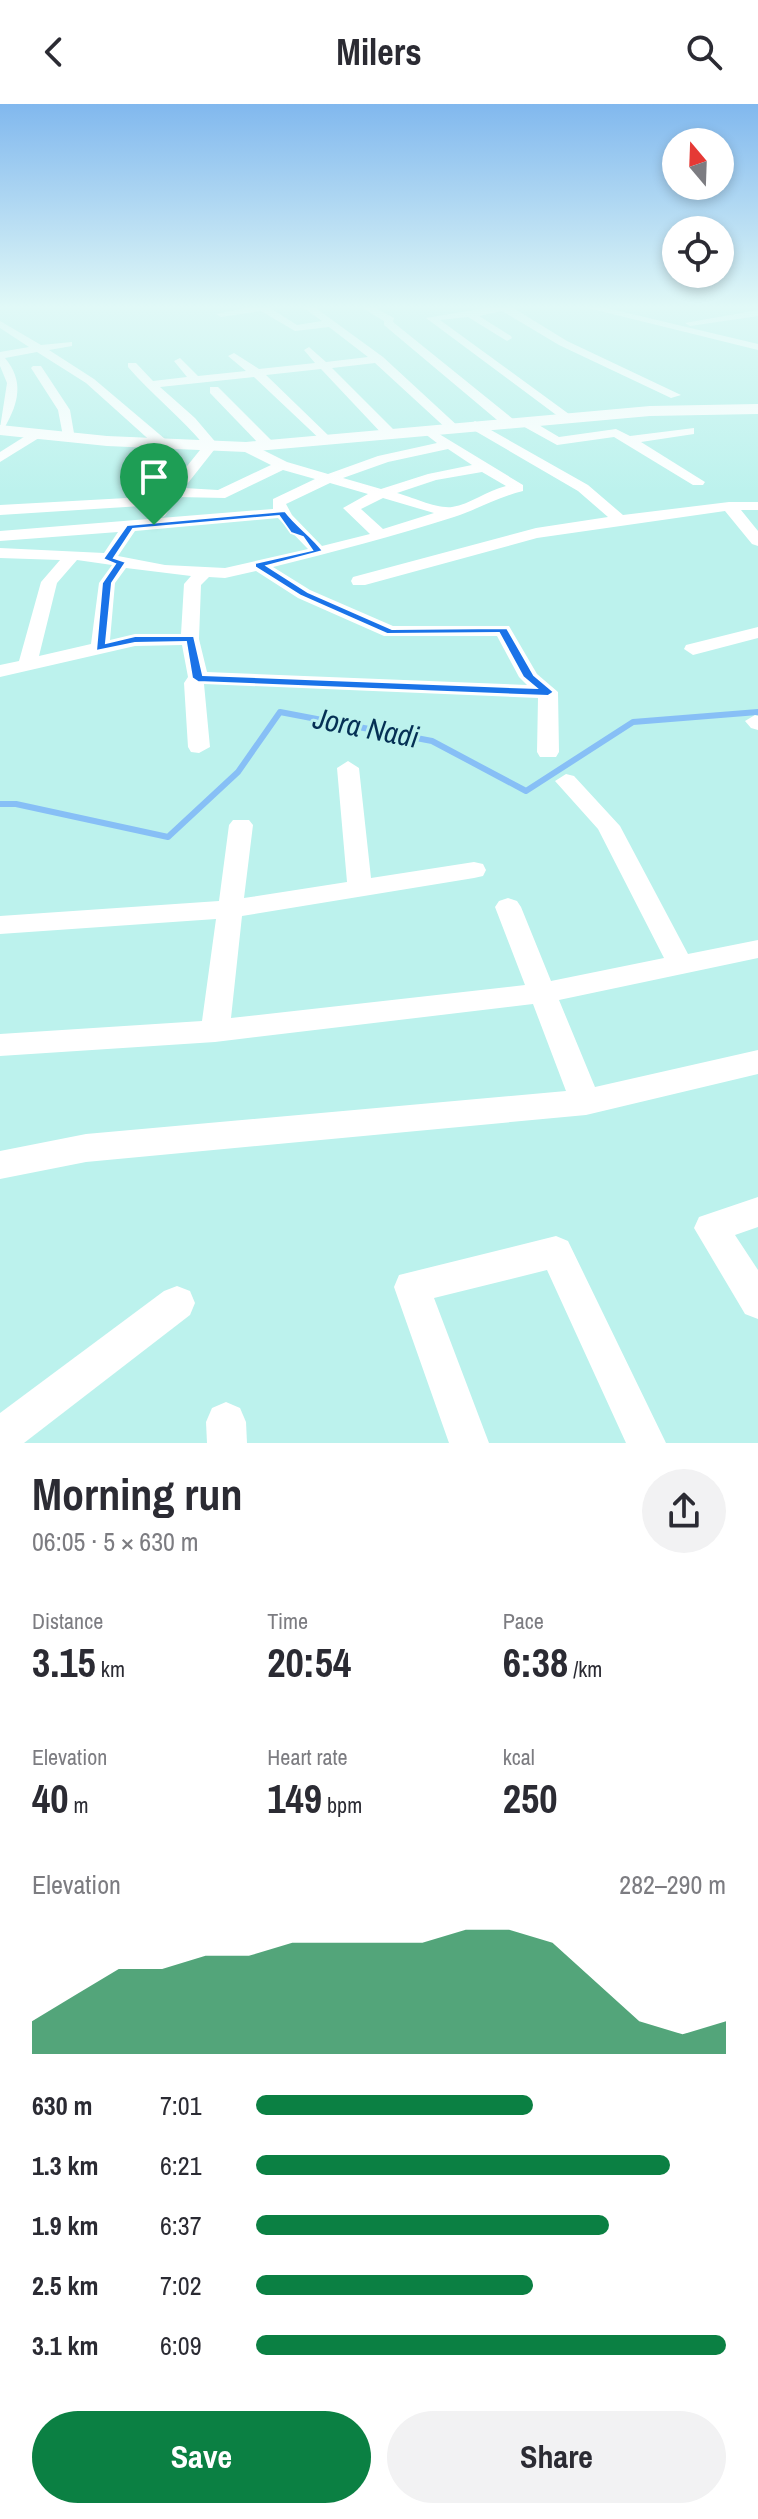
<!DOCTYPE html>
<meta charset="utf-8">
<style>
body{margin:0;font-family:"Archivo Narrow",sans-serif;background:#f2f2f3;color:#2b2b33;height:100vh;display:flex;flex-direction:column;font-size:30px;white-space:nowrap}
*{box-sizing:border-box;margin:0}
p{font-size:26px;color:#7c7c81}
.icon{flex:none;width:44px;height:44px;fill:none;stroke:currentColor;stroke-width:2;stroke-linecap:round;stroke-linejoin:round}
.map{position:relative;height:1339px;overflow:hidden}
.side{display:flex;flex-direction:column;background:#fff;flex:1}
.side>*{flex:none}
.needle{width:52px;rotate:341deg}
.tools{position:absolute;left:662px;top:24px;display:grid;gap:16px}
.tools a{display:grid;place-items:center;width:72px;height:72px;border-radius:50%;background:#fff;box-shadow:0 4px 12px #0003;font-size:40px}
.pin{position:absolute;display:grid;place-items:center;width:68px;height:68px;color:#fff;margin:-82px -34px;border-radius:50% 50% 50% 0;rotate:-45deg;box-shadow:0 0 8px #0007}
.pin .icon{rotate:45deg}
.round{display:grid;place-items:center;flex:none;width:84px;height:84px;border-radius:42px;background:#f2f2f3}
.summary{display:flex;align-items:center;justify-content:space-between;height:136px;padding:0 32px}
h1{font-size:44px;font-weight:700;line-height:60px}
.figures{display:grid;grid-template-columns:repeat(3,1fr);gap:12px;height:136px;padding:8px 32px}
.figures div{display:grid;align-content:center}
.figures b{font-size:40px;font-weight:700}
.figures small{font-size:22px;font-weight:400}
.figures p{font-size:22px}
.chart{height:224px;padding:16px 32px}
.chart p{display:flex;justify-content:space-between}
.chart svg{width:100%;height:144px;margin-top:8px;fill:#0b8043;opacity:.7}
.primary-button{display:flex;gap:16px;margin-top:auto;padding:16px 32px}
.primary-button a{flex:1;height:92px;border-radius:48px;background:#0b8043;color:#fff;font-size:32px;font-weight:700;line-height:92px;text-align:center}
.primary-button a+a{background:#f2f2f3;color:#2b2b33}
ul{padding:0 32px;list-style:none;font-size:26px}
li{display:grid;grid-template-columns:128px 96px 1fr;align-items:center;height:60px}
li i{height:20px;border-radius:10px;background:#0b8043}
header{display:flex;justify-content:space-between;align-items:center;height:104px;padding:0 32px;background:#fff;font-size:36px;font-weight:700}
.map>svg:first-child{display:block}
.lines{fill:none;stroke-linecap:round;stroke-linejoin:round}
.stream{stroke:#87bff6;stroke-width:6}
.minor{fill:#fff;fill-rule:evenodd}
.tertiary{fill:#fff;fill-rule:evenodd}
.route{fill:#1a73e8;stroke:#fff;stroke-width:2;fill-rule:evenodd}
.labels{text-anchor:middle;stroke-width:6;stroke-linejoin:round;paint-order:stroke}
.water-label{font-size:30px;font-style:italic;fill:#053054;stroke:#bcf2ed}
</style>
<header><svg class="icon" aria-label="back" viewBox="0 0 24 24"><path d="M15 5l-7 7 7 7"/></svg>Milers<svg class="icon" aria-label="search" viewBox="0 0 24 24"><circle cx="10" cy="10" r="6"/><path d="M15 15l6 6"/></svg></header>
<div class="map">
<svg width="758" height="1339" viewBox="0 0 758 1339">
<rect width="100%" height="100%" fill="#bcf2ed"/>
<g class="lines">
<path class="stream" d="M0 700H16L168 733 238 668 280 608 432 637 526 687 633 618 758 608"/>
<g class="minor">
<path d="M0 202H6L0 205Z"/>
<path d="M254 202H267L297 221 322 217 301 202H313L383 253 460 324 449 327 375 259 332 264 395 327 397 330 390 334 385 333 321 265 266 271 330 333V339L325 340 254 273 160 283 195 314 218 341 184 384 218 386 271 361 241 346V340H251L287 358 328 370 378 352 437 339 420 326 426 322 523 381V387C498 393 478 405 454 413 394 432 334 448 273 463L310 486 393 522H509L537 570 558 588 559 648 556 653H540L537 648 538 594 204 580 210 643 199 649 191 648 188 643 184 579 188 573 182 541 135 542 0 573V561L19 557 41 478 60 456 0 454V444L104 449 118 428 0 437V427L273 405V395L315 375 283 366 225 394 177 393 165 412 160 414 152 409 157 401 0 411V401L163 392 204 341C181 313 152 291 128 263V259H136L153 277 187 273 174 257 180 254 198 272 246 267 228 252 234 249 259 265 315 259 304 246 309 243 326 258 368 253 329 223 295 227 261 207 221 213 216 210ZM448 345 472 361 428 370 381 385 343 374 388 358ZM482 368 506 382C486 387 471 400 452 403 437 405 412 393 397 389L436 376ZM330 379 368 390 343 404 370 430 322 442 292 411 286 400ZM383 394 434 409 383 425 361 405ZM278 414 308 445 225 464 165 461 118 452 135 427ZM77 456 112 461 99 479 91 540 39 552 57 479ZM126 464 191 472 184 480 181 530H135L110 536 115 479ZM256 467 298 494 384 532H497L519 573 527 581 207 568 199 535 201 481 209 473 225 474Z"/>
<path d="M359 202H372L394 214 393 218 513 315V321H503L384 221V217Z"/>
<path d="M497 202H510L567 237 681 291 671 294 559 241 502 207 479 212 511 232 512 234 507 237 468 213 440 216 573 313 563 316 426 214Z"/>
<path d="M580 202H598L758 240V246Z"/>
<path d="M758 206V212L690 222 685 219Z"/>
<path d="M0 217 41 241 72 238V242L49 246 94 275 165 335V341H155L86 279 37 248 5 254C24 277 19 298 5 323L0 324 7 279 0 262V248L29 243 0 224Z"/>
<path d="M33 262H41L70 306 75 335 63 332 58 306 31 264Z"/>
<path d="M210 283H218L273 338V344H263L210 289Z"/>
<path d="M519 314H527L559 333 616 325 630 332 694 324V330L641 338 705 378 703 381H693L614 333 557 341 519 320Z"/>
<path d="M475 317 588 381 623 411 729 398H758V406H741L758 427V442L752 440 725 407 537 434 365 481H353L351 477 353 473 536 424 608 413 578 387 470 324 469 321Z"/>
<path d="M35 326 47 329 0 358V348Z"/>
<path d="M758 523V534L693 551 684 545 686 541Z"/>
<path d="M755 611 758 612V626L751 624 745 617Z"/>
<path d="M348 657 359 664 371 774 474 758 483 760 486 766 483 772 474 774 242 812 231 914 525 881 495 803 499 797 508 794 517 797 521 803 551 877 664 854 598 725 555 677 566 670 574 672 620 722 688 850 758 836V854L559 896 595 983 758 946V970L586 1011 86 1058 0 1075V1047L86 1030 566 987 533 900 215 938 0 952V930L202 917 216 815 0 830V812L219 797 229 721 233 716H249L253 721 244 794 347 778 337 664Z"/>
<path d="M758 1093V1123L735 1131 758 1166V1215L745 1210 694 1124 699 1113Z"/>
<path d="M556 1132 568 1137 666 1339H626L547 1166 434 1194 489 1339H449L394 1183 399 1171Z"/>
<path d="M177 1182 190 1187 195 1199 190 1211 24 1339H0V1309L164 1187Z"/>
<path d="M226 1298 240 1304 246 1318 247 1339H207L206 1318 212 1304Z"/>
</g>
<path class="tertiary" d="M758 300V310L650 312 246 348 107 342 0 331V321L107 332 246 338 650 302Z"/>
</g>
<linearGradient id="sky" x2="0" y2="1"><stop stop-color="#81b8ee"/><stop offset="0.52" stop-color="#e1f9f7"/><stop offset="1" stop-color="#e1f9f7" stop-opacity="0"/></linearGradient>
<rect width="758" height="390" fill="url(#sky)"/>
<path class="route" d="M285 407C297 423 311 431 323 447L267 462 308 488 392 525 507 524 534 571 554 588 548 592 198 578 192 574 186 538 135 539 96 547 102 479 115 460 103 455 127 421ZM279 412 291 429 303 433 312 446 255 459V463L301 492 387 530 499 529 523 573 536 584 203 571 194 532H135L106 539 112 479 126 458 114 454 133 425Z"/>
<g class="labels">
<g class="water-label">
<text transform="translate(366 624) rotate(11)" y="10">Jora Nadi</text>
</g>
</g>
</svg>
<div class="tools">
<a><svg class="needle" viewBox="-14 -14 28 28"><path d="M0-13l5 13h-10z" fill="#e53935"/><path d="M0 13l5-13h-10z" fill="#7c7c81"/></svg></a>
<a><svg class="icon" aria-label="locate" viewBox="0 0 24 24"><circle cx="12" cy="12" r="6"/><path d="M12 2v4M12 18v4M2 12h4M18 12h4"/></svg></a>
</div>
<div class="pin" style="left:154px;top:421px;background:#1e9e55"><svg class="icon" aria-label="arrive" viewBox="0 0 24 24"><path d="M6 21V4h12l-3 4 3 4H6"/></svg></div>
</div>
<section class="side">
<div class="summary"><div><h1>Morning run</h1><p>06:05 · 5 × 630 m</p></div><a class="round"><svg class="icon" aria-label="share" viewBox="0 0 24 24"><path d="M12 15V3M7 8l5-5 5 5M5 13v7h14v-7"/></svg></a></div>
<div class="figures">
<div><p>Distance</p><b>3.15<small> km</small></b></div>
<div><p>Time</p><b>20:54</b></div>
<div><p>Pace</p><b>6:38<small> /km</small></b></div>
</div>
<div class="figures">
<div><p>Elevation</p><b>40<small> m</small></b></div>
<div><p>Heart rate</p><b>149<small> bpm</small></b></div>
<div><p>kcal</p><b>250</b></div>
</div>
<div class="chart"><p><span>Elevation</span>282–290 m</p>
<svg viewBox="0 0 160 44" preserveAspectRatio="none"><path d="M0 44V34L10 26L20 18L30 18L40 14L50 14L60 10L70 10L80 10L90 10L100 6L110 6L120 10L130 22L140 34L150 38L160 34V44z"/></svg>
</div>
<ul>
<li><b>630 m</b>7:01<i style="width:59%"></i></li>
<li><b>1.3 km</b>6:21<i style="width:88%"></i></li>
<li><b>1.9 km</b>6:37<i style="width:75%"></i></li>
<li><b>2.5 km</b>7:02<i style="width:59%"></i></li>
<li><b>3.1 km</b>6:09<i style="width:100%"></i></li>
</ul>
<div class="primary-button"><a>Save</a><a>Share</a></div>
</section>
